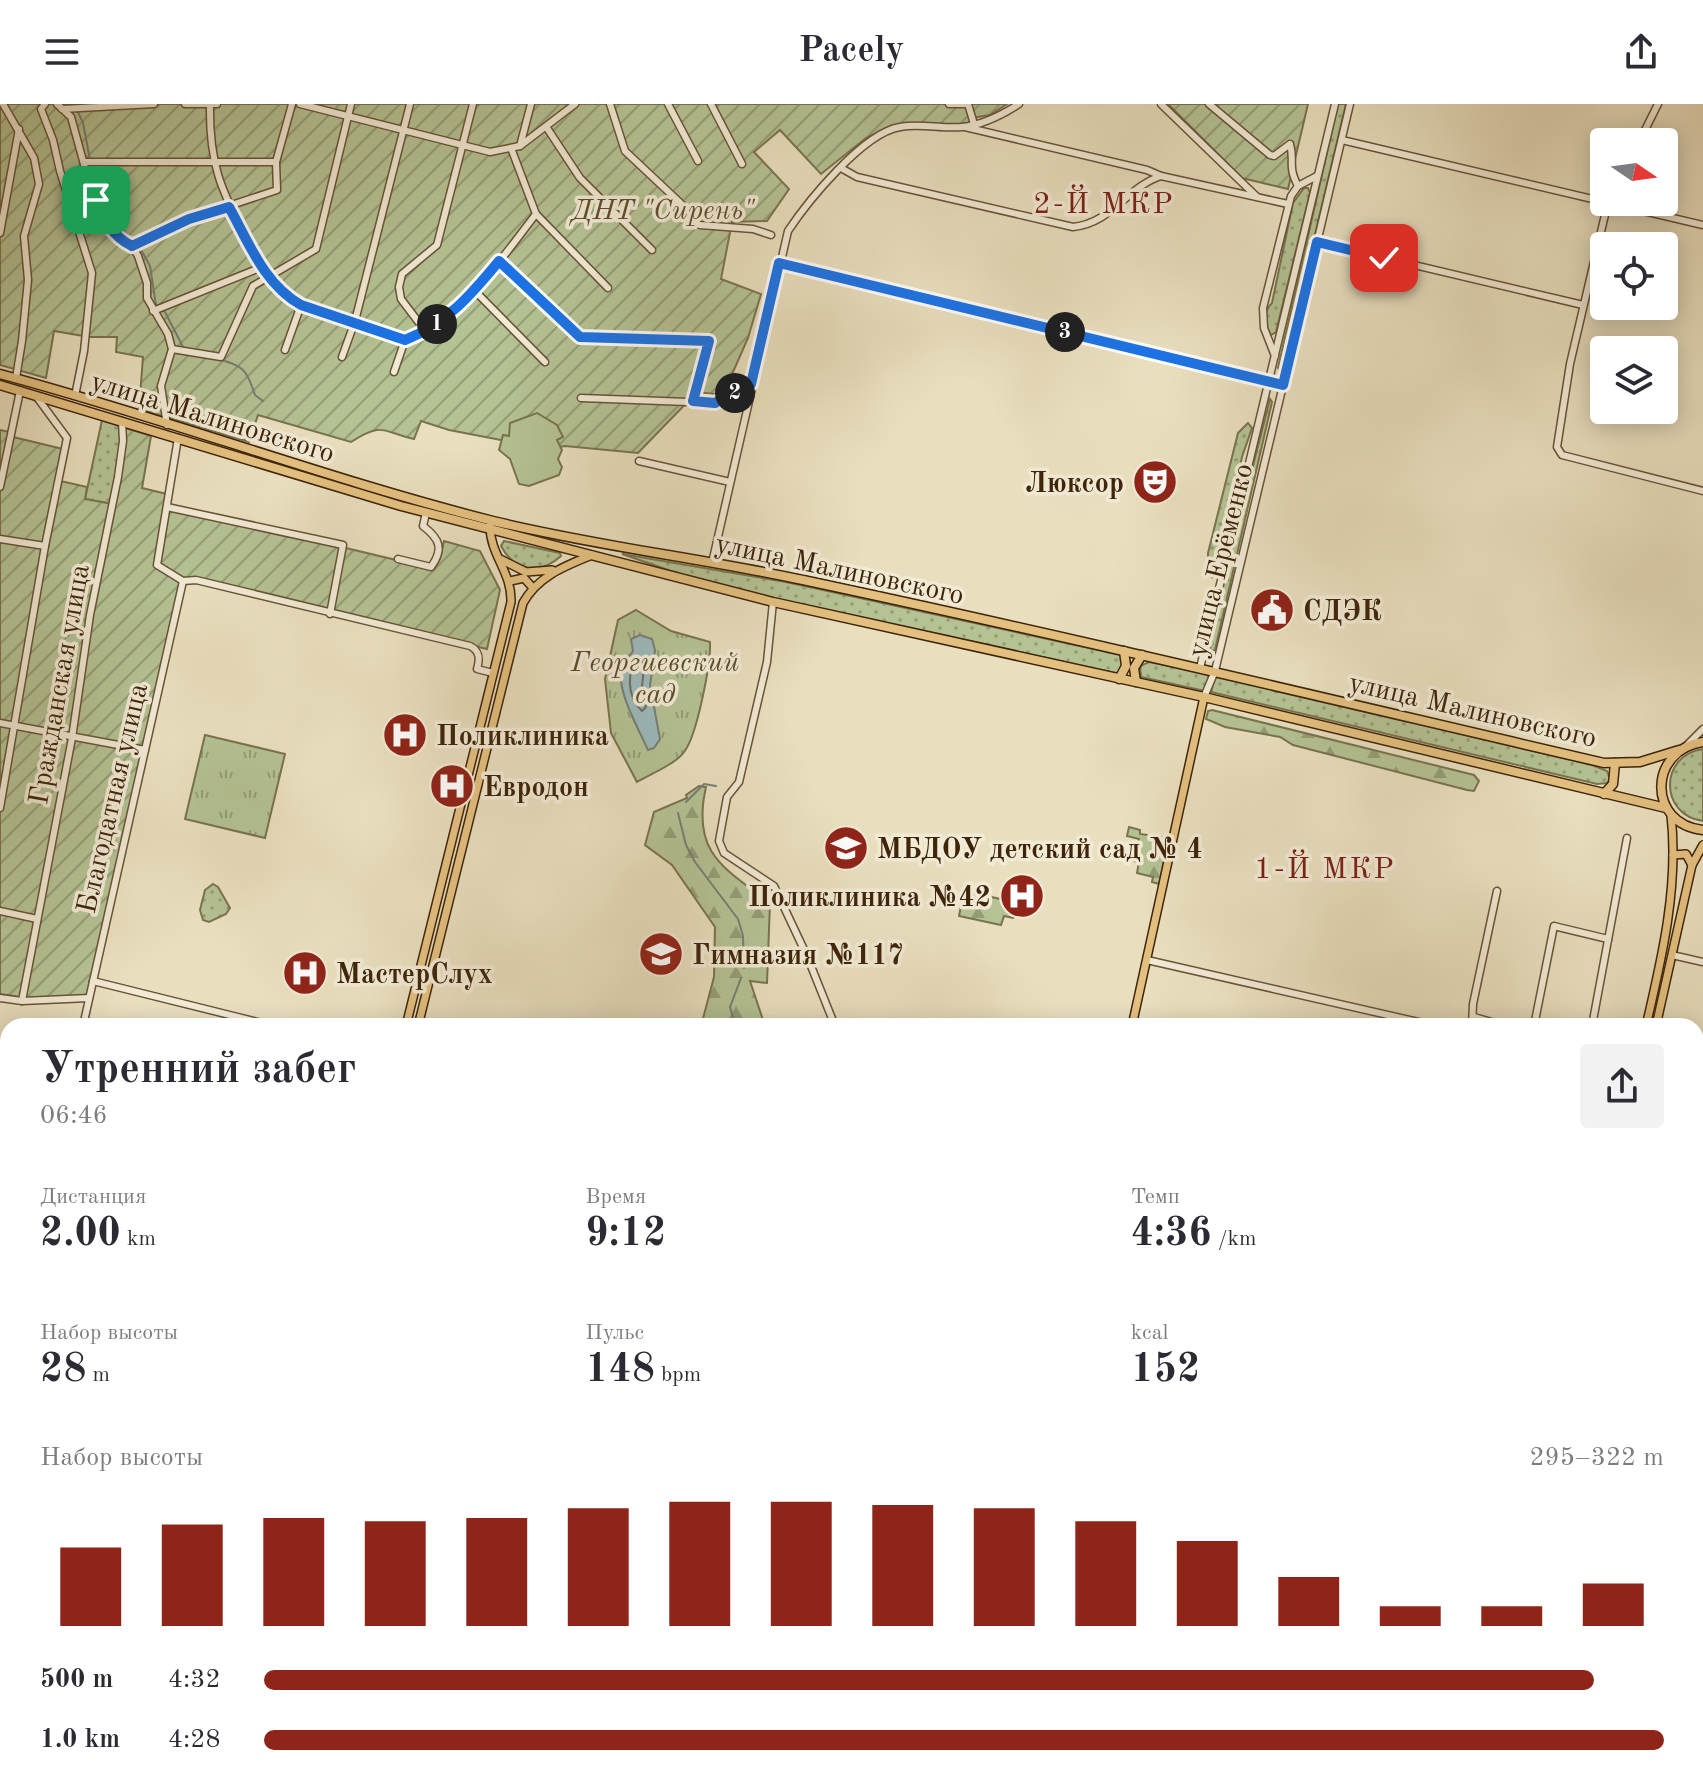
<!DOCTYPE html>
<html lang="ru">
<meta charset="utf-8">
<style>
body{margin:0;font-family:"Old Standard TT",serif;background:#f2f2f3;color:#2b2b33;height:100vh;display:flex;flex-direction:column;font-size:30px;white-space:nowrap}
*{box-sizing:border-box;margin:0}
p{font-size:26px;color:#7c7c81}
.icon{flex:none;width:44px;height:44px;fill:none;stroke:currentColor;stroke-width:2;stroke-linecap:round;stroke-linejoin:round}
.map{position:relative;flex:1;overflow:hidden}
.panel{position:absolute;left:0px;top:914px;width:1704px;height:770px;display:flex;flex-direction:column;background:#fff;border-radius:24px 24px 0 0;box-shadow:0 4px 20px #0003}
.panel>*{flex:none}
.needle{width:52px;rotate:103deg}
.controls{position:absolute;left:1590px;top:24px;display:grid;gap:16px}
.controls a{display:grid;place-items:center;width:88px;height:88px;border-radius:8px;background:#fff;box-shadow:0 4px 20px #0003;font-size:40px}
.pin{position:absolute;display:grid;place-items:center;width:68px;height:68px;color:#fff;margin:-34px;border-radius:16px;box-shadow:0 4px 12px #0006}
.km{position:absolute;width:40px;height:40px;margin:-20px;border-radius:50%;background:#222;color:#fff;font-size:22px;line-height:40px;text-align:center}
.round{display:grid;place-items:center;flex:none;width:84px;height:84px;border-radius:8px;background:#f2f2f3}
.headline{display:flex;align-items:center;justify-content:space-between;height:136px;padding:0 40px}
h1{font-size:44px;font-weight:700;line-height:60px}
.figures{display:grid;grid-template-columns:repeat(3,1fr);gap:12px;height:136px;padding:8px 40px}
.figures div{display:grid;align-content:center}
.figures b{font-size:40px;font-weight:700}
.figures small{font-size:22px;font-weight:400}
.figures p{font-size:22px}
.chart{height:224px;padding:16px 40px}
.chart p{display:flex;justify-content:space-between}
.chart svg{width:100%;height:144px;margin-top:8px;stroke:#8f2418;stroke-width:6}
ul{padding:0 40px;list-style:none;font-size:26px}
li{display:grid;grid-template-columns:128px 96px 1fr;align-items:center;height:60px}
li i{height:20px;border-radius:10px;background:#8f2418}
header{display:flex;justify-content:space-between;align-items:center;height:104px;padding:0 40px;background:#fff;font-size:36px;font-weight:700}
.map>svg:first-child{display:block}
.grass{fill:url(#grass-dots);stroke:#79734e;stroke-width:2}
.forest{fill:url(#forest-firs);stroke:#79734e;stroke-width:2}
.park{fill:url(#park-tufts);stroke:#79734e;stroke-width:2}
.garden{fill:url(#garden-furrows);stroke:#79734e;stroke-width:2}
.pitch{fill:#b4c294;stroke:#79734e;stroke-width:2}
.water{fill:#9cbabd;stroke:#767e75;stroke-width:2}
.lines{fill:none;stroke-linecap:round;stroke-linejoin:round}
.shore{stroke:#6d6f63;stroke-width:2}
.stream{stroke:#767e75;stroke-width:2}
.minor-casing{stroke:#695336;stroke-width:9}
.major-casing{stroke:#3e2409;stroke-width:10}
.highway-casing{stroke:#3e2409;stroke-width:11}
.minor{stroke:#f1ead5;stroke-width:6}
.major{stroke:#e4c080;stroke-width:7}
.highway{stroke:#e4c080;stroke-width:8}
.route-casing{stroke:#fff;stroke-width:16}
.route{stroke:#1a73e8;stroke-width:10}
.labels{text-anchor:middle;stroke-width:7;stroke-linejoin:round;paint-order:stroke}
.park-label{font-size:28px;font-style:italic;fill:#5c4c2c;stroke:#f1ead5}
.street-label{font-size:28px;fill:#3e2409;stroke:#f1ead5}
.poi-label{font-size:28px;font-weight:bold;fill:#3e2409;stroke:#f1ead5;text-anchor:start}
.neighbourhood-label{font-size:30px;letter-spacing:2px;fill:#7a1f14;stroke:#f1ead5}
</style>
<header><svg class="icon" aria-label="menu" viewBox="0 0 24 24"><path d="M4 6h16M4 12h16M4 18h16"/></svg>Pacely<svg class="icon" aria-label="share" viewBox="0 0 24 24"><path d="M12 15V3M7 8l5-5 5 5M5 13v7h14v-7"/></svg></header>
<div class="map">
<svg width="1703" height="1683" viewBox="0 0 1703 1683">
<defs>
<pattern id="grass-dots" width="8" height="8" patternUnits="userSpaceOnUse" patternTransform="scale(2)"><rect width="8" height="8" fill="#b4c294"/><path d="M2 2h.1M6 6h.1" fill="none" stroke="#949d77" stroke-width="1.8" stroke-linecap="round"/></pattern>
<pattern id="forest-firs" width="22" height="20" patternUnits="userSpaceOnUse" patternTransform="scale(2)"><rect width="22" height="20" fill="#b4c294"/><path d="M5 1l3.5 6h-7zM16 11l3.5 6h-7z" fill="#949d77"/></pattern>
<pattern id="park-tufts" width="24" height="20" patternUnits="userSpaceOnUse" patternTransform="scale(2)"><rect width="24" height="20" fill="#b4c294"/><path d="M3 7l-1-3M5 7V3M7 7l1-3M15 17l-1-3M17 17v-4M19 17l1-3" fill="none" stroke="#949d77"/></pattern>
<pattern id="garden-furrows" width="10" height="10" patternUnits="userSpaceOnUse" patternTransform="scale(2)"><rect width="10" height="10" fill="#b4c294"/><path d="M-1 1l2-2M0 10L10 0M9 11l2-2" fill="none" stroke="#949d77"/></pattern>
</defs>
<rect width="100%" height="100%" fill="#e9dfbf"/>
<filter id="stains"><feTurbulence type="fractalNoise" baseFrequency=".0025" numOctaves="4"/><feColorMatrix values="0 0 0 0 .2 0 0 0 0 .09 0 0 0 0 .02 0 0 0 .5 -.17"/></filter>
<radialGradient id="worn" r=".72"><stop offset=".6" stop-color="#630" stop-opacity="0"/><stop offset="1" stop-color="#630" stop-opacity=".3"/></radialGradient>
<g class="grass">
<path d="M1338 0H1346L1283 265 1280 266 1278 264Z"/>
<path d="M1304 84H1308L1310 89 1276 228 1271 231C1264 223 1263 207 1272 199L1293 99Z"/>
<path d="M1270 295 1272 298 1215 546 1212 547 1210 545 1223 479Z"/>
<path d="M102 316 120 322 121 338 111 400 85 395Z"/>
<path d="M1248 319 1252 324 1242 353 1218 466 1212 473 1208 467V449L1238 329Z"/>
<path d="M504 437 560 449 561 452C540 471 515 468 501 442Z"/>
<path d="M622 450 786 478 1121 551 1124 557 1120 568 1116 569 781 496 677 469Z"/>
<path d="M1149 558 1209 570 1205 587 1141 573 1140 562Z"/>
<path d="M1215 572 1592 661 1607 667 1610 675 1607 679 1597 680 1211 588Z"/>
<path d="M1703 645V717C1659 711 1659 651 1703 645Z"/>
<path d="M213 780 218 783 230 804 226 810 209 818 203 816 200 806 205 786Z"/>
</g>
<g class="forest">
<path d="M1212 606 1474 671 1479 677 1474 687 1467 686 1293 641 1280 633 1225 623 1206 615 1208 607Z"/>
<path d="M699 682 706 683C691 749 724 764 770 799L767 879 750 877 765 922H701L714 873 715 823 672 761 645 741 654 708 687 694 686 691Z"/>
<path d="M1129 723 1140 726V730L1169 734 1159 780 1152 778 1153 773 1137 769 1139 758 1134 757 1139 735 1127 732Z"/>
<path d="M964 787 1023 800 1013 814 1004 812 1001 821 959 812Z"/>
</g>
<g class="park">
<path d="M636 506 671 527 710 538C711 559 697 632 684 648 677 659 649 671 637 678L611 629 605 575 618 516Z"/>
<path d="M205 631 285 650 265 734 185 715Z"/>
</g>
<g class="garden">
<path d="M0 0H1007L990 11 972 14 969 21H893L866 34 821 70 780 26 754 48 789 85 767 117 732 118 721 175 761 190 748 234 723 291 697 288 638 349 565 342 547 345 449 326 421 317 414 335C382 328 384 317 351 338L258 311 249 338 139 305 143 253 116 248 117 233H89L54 227 46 274 0 261Z"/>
<path d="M1168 0H1308L1288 85 1242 74Z"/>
<path d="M123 323 151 332 142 384 167 390 164 405 262 424 434 465 440 455 444 437 480 447 500 486 487 545 181 474 88 893 25 894 0 890V326L10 328 9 332 63 345 56 376 87 383 85 395 113 400Z"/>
<path d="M1703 935V1298L1696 1301V969Z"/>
<path d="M0 1027 8 1028V1172L0 1171Z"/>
</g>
<path class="pitch" d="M537 309 557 321 563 333 557 336 562 346 558 355 562 363 559 371 529 382 519 380 510 355 499 346 503 331 509 332 510 319Z"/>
<path class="water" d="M640 531 652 535 655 546 650 581 660 635 654 644 648 646C639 625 611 579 624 557 627 553 631 551 633 547L631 535Z"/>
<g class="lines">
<path class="shore" d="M641 553 645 556 642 582 646 603 642 607C627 593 625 566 641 553Z"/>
<g class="stream">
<path d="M78 8 83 19 90 56"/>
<path d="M92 62C99 92 110 118 135 137"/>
<path d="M139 142 150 162 156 201 165 208 183 243"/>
<path d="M218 255C245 262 246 266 255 291L263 297"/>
<path d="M686 698 704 680 716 682"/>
<path d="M678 709 686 741 695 758 738 815 743 832 744 864"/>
<path d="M735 922 730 903 741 874"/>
</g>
<g class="minor-casing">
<g id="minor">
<path d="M3 0 34 54 39 80 24 132 28 176 22 237 16 274"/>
<path d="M45 0 41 5 53 36 60 67 92 169 84 247 75 292"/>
<path d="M57 0 71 13 88 75 105 118 119 136 132 142 138 152 147 179V194L168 230 172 245 161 282 167 321"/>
<path d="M185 0H217"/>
<path d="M210 0C209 58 220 85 247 135 261 162 274 185 301 201L405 236"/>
<path d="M300 0 490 48 520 42 575 0"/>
<path d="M610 0 625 47 692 110"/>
<path d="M668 0 698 57"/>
<path d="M711 0 742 60"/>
<path d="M949 0H967"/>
<path d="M968 0 974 20"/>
<path d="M1161 0 1257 93"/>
<path d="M1209 0 1270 51 1274 52 1290 40C1295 58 1287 61 1298 82"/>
<path d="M62 5 154 0"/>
<path d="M965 23 1147 66 1161 72 1288 100"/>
<path d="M547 24 580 74 652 146"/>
<path d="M1342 36 1703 121"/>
<path d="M1639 38 1658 0"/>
<path d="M520 42 531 0"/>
<path d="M84 58H276"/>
<path d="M841 64 857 73 1073 123C1112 119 1127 83 1161 72"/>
<path d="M1608 98 1570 260 1557 343 1562 351 1703 387"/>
<path d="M536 110 608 184"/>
<path d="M694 118 700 121 753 125 771 131"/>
<path d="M0 129 19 25"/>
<path d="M1317 138 1583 201"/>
<path d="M132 142 189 115 277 86 276 58 292 0"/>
<path d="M499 157 580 233 709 237 693 297"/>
<path d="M779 159 1283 281"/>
<path d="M475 187 545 258"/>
<path d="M153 207 262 163"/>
<path d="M426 228 401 195 399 183 402 170 437 141 473 0"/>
<path d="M172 245 221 253 253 182 316 145 351 0"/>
<path d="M285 246 301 201"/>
<path d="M1275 252 1264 224 1263 204 1291 92 1298 82 1317 72"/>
<path d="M342 253 355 217 410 0"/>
<path d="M394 268 405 236C464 212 498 159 536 110L511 44"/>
<path d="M581 294 715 299 751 280"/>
<path d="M178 334 157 461 183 477"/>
<path d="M639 357 730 378"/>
<path d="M0 383 20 287"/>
<path d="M167 403 343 441 330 510"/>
<path d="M0 435 45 442"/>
<path d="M398 455 431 463C444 445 440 435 423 422L426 409"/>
<path d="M712 459 788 127C808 97 863 29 900 23 920 19 941 25 962 23 983 21 1002 11 1019 0"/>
<path d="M773 498 767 558 739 678 727 693 719 737 724 749 774 782 807 852 835 922"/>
<path d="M1200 564 1335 0"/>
<path d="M1204 593 1215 567 1350 0"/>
<path d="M0 619 145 646"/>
<path d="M1686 642 1703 625"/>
<path d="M0 704 45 442 67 334 36 292"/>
<path d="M0 807 37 815"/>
<path d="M1672 851 1703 858"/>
<path d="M1147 856 1436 922"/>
<path d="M93 877 274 922"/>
<path d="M0 894 22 897 89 894"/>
<path d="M22 897 72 634 90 511 118 373 123 337 122 317"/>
<path d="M1474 913 1505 922"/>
<path d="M83 922 183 477 196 476 470 542C480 547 480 555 477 565L493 569"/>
<path d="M1472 922 1473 900 1497 787"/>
<path d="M1534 922 1554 822 1608 835"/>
<path d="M1592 922 1627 734"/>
<path d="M1696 976 1703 942"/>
<path d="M0 1024 8 1026"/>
<path d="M1696 1081 1703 1083"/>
<path d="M0 1174 8 1175"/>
<path d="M1696 1191 1703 1193"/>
<path d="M1696 1241 1703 1209"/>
<path d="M0 1297 8 1261"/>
<path d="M1696 1297 1703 1295"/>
<path d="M1696 1378 1703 1374"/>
<path d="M1696 1445 1703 1442"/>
<path d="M1696 1516 1703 1512"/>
<path d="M1696 1583 1703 1580"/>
<path d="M1696 1655 1703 1652"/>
<path d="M0 1666H8"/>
<path d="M181 1676 212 1683"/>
<path d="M291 1676 292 1683"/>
<path d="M305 1676V1683"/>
<path d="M1052 1676 1082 1683"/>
<path d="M1328 1676 1360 1683"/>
<path d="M1626 1676 1630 1683"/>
<path d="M79 1683 81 1676"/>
<path d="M1130 1683 1131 1676"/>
<path d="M1309 1683 1311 1676"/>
<path d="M1638 1683 1652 1676"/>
</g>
</g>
<g class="major-casing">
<g id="major">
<path d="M500 455 526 468 552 466"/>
<path d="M510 477 524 474 533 484"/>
<path d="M1673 751 1686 750 1692 761"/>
<path d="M406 922 511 498C512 468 490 451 490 422"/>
<path d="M418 922 523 499C538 472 565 462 592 451"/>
<path d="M1132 922 1204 593"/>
<path d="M1646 922C1662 854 1679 781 1671 711"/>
<path d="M1656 922 1692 761 1703 741"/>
<path d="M0 1471 8 1470"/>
<path d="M966 1683 967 1676"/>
<path d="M1481 1683 1483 1676"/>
<path d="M1490 1683 1491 1676"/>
</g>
</g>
<g class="highway-casing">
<g id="highway">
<path d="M0 270C166 314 327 375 493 417 596 442 700 454 803 476 1071 533 1337 597 1604 659L1640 658 1679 646"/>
<path d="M0 281 401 402 773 498 1204 593 1666 704"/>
<path d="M1119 575 1126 562 1124 547"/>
<path d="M1136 578 1134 564 1142 551"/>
<path d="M1703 638C1648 646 1647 720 1703 726"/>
<path d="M1604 690 1613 680 1615 659"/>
</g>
</g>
<use href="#minor" class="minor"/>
<use href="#major" class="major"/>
<use href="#highway" class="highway"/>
</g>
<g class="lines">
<g class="route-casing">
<path id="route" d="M96 96C104 116 112 132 132 142L189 115 229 103C249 139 264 180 301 201L405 236C446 220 471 191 499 157L580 233 709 237 693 297 715 299 751 280 779 159 1283 281 1317 138 1384 154"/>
</g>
<use href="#route" class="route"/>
</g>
<defs>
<g id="theatre-disc" transform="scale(2.3)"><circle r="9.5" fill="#8f2418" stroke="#f1ead5"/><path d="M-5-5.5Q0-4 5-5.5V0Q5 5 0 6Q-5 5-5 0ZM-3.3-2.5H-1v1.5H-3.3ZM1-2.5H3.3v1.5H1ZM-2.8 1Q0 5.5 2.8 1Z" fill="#fff"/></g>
<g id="civic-disc" transform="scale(2.3)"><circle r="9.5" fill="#8f2418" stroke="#f1ead5"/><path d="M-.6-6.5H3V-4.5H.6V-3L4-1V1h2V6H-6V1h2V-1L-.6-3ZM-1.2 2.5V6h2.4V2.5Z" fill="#fff"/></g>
<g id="hospital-disc" transform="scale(2.3)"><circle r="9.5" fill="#8f2418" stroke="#f1ead5"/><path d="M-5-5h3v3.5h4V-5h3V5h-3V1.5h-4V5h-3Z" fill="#fff"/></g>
<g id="school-disc" transform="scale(2.3)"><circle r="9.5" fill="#8f2418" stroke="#f1ead5"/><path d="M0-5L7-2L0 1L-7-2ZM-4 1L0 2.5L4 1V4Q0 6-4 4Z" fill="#fff"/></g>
</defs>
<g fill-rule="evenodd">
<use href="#theatre-disc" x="1155" y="378"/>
<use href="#civic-disc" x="1272" y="506"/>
<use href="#hospital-disc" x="405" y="631"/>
<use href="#hospital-disc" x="452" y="682"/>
<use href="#school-disc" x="846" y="744"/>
<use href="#hospital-disc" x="1022" y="792"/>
<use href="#school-disc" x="661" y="850"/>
<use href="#hospital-disc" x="305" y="869"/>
</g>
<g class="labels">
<g class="park-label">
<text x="663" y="115">ДНТ "Сирень"</text>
<text x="655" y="567">Георгиевский<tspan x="655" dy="32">сад</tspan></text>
</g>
<g class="street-label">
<text transform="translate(213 312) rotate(17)" y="10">улица Малиновского</text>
<text transform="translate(1219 456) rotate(-76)" y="10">улица Ерёменко</text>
<text transform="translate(840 464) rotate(12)" y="10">улица Малиновского</text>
<text transform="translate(58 580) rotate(-80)" y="10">Гражданская улица</text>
<text transform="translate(1473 605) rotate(13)" y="10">улица Малиновского</text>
<text transform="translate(111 694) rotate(-77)" y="10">Благодатная улица</text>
</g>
<g class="poi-label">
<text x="1124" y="388" text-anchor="end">Люксор</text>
<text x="1303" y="516">СДЭК</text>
<text x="436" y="641">Поликлиника</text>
<text x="483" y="692">Евродон</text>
<text x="877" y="754">МБДОУ детский сад № 4</text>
<text x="991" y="802" text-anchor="end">Поликлиника №42</text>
<text x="692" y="860">Гимназия №117</text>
<text x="336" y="879">МастерСлух</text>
</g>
<g class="neighbourhood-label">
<text x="1104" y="109">2-Й МКР</text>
<text x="1325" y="774">1-Й МКР</text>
</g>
</g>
<rect width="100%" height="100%" filter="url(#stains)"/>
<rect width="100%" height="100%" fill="url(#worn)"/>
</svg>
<div class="controls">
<a><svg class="needle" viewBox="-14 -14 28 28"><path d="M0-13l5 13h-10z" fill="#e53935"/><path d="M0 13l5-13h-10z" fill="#7c7c81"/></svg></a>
<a><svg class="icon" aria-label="locate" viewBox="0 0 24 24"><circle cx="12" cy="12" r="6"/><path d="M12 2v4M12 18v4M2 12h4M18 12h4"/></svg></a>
<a><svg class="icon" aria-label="layers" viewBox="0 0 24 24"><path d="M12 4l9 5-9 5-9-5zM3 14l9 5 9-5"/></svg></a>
</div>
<div class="pin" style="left:96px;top:96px;background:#1e9e55"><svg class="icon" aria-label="arrive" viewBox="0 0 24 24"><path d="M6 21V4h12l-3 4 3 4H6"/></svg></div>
<div class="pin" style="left:1384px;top:154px;background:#d93025"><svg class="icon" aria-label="check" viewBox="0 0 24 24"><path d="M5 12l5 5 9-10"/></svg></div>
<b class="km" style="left:437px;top:220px">1</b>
<b class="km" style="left:735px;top:289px">2</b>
<b class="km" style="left:1065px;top:228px">3</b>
<section class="panel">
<div class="headline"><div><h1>Утренний забег</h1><p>06:46</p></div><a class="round"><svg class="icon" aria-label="share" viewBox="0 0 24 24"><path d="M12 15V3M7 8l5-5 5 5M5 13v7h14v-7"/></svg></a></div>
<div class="figures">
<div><p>Дистанция</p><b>2.00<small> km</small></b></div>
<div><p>Время</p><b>9:12</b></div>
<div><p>Темп</p><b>4:36<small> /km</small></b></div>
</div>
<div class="figures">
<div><p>Набор высоты</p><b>28<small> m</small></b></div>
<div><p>Пульс</p><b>148<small> bpm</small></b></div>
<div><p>kcal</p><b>152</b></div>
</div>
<div class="chart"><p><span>Набор высоты</span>295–322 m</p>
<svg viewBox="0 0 160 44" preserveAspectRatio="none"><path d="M5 44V20M15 44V13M25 44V11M35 44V12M45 44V11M55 44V8M65 44V6M75 44V6M85 44V7M95 44V8M105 44V12M115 44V18M125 44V29M135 44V38M145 44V38M155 44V31"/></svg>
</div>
<ul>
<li><b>500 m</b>4:32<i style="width:95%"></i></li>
<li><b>1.0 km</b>4:28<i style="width:100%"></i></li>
</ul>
</section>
</div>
